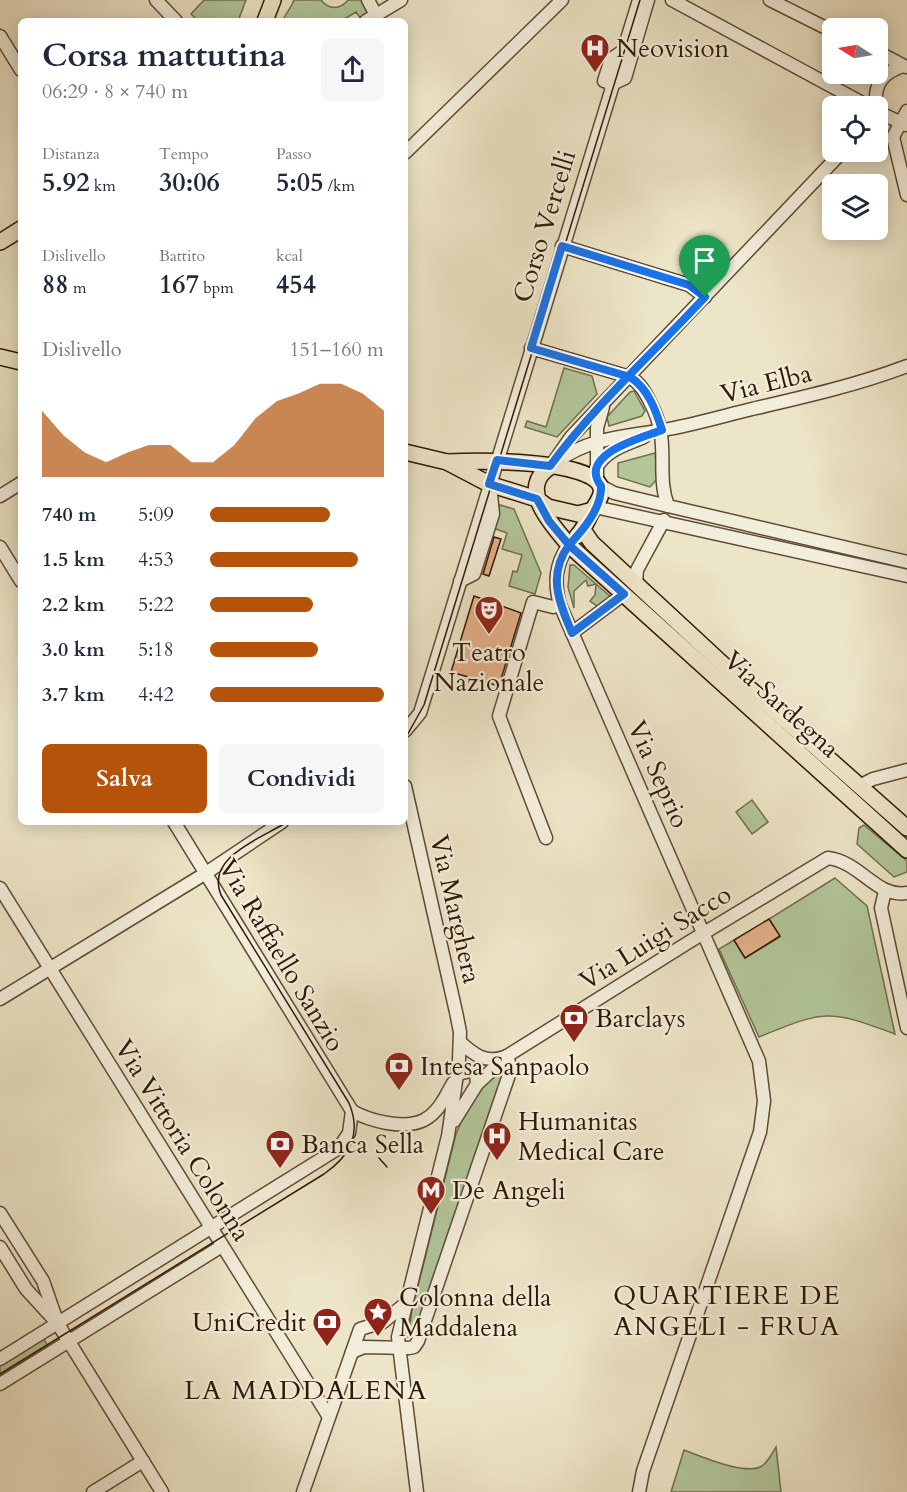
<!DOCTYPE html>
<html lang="it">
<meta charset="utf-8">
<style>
body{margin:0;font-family:Cardo,serif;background:#f6f6f7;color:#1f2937;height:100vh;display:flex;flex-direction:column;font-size:22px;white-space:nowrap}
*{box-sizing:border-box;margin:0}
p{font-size:20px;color:#747a83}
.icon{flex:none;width:33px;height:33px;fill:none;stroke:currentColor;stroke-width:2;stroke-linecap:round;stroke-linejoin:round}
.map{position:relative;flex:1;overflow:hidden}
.details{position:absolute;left:18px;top:18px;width:390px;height:807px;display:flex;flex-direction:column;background:#fff;border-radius:9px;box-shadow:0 3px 15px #0003}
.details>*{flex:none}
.needle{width:39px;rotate:281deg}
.buttons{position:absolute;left:822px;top:18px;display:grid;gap:12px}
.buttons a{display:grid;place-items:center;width:66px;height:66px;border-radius:9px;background:#fff;box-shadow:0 3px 15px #0003;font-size:30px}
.pin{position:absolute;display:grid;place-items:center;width:51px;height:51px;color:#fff;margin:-62px -26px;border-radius:50% 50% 50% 0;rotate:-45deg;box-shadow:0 0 6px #0007}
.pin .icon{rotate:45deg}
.round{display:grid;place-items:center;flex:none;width:63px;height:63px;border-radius:9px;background:#f6f6f7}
.summary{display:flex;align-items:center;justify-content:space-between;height:102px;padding:0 24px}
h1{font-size:33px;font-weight:700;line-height:45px}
.figures{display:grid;grid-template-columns:repeat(3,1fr);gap:9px;height:102px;padding:6px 24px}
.figures div{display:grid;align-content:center}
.figures b{font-size:26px;font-weight:700}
.figures small{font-size:16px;font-weight:400}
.figures p{font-size:16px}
.chart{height:168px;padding:12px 24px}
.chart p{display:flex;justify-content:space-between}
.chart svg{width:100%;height:108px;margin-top:6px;fill:#b45309;opacity:.7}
.primary-button{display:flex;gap:12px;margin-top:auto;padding:12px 24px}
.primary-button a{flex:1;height:69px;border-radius:9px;background:#b45309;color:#fff;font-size:24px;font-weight:700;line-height:69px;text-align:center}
.primary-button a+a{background:#f6f6f7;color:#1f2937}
ul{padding:0 24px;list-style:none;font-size:20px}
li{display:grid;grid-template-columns:96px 72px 1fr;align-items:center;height:45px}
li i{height:15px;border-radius:8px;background:#b45309}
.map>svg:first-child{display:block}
.green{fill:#b2c69a;stroke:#716f4f;stroke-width:1.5}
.building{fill:#e5b189;stroke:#301804;stroke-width:1.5}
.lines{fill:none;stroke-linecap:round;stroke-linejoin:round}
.minor-casing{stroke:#5f4b35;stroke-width:15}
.major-casing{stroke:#301804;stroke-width:18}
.minor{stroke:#f3eedb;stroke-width:12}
.major{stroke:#ede5c7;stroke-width:15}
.tram{stroke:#301804;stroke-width:1.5}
.route-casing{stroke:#fff;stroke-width:12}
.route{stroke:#1a73e8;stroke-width:8}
.labels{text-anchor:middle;stroke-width:4.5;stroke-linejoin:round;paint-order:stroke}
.poi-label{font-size:26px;fill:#301804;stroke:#f3eedb;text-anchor:start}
.street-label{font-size:26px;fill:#301804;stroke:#f3eedb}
.neighbourhood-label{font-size:27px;letter-spacing:1.5px;fill:#301804;stroke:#f3eedb}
</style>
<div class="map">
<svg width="907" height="1492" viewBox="0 0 907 1492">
<rect width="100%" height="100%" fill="#ede5c7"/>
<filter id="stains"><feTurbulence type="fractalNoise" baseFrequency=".00333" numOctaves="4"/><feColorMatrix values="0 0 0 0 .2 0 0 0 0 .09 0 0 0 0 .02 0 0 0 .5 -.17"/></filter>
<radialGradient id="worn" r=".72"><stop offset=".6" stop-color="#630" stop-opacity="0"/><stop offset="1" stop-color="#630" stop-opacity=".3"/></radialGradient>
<g class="green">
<path d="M204 0H246L238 21H198L191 14Z"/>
<path d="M294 0H321C329 10 340 10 348 0H364L371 12 361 19 356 12 341 21H283C285 13 291 9 294 0Z"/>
<path d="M564 368 592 376 597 394 557 437 525 427 527 421 546 427Z"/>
<path d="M634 391 645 411 642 416 609 426 607 417 630 392Z"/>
<path d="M655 453 658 478 650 487 618 477V463Z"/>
<path d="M500 505 514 509 541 573 535 594 509 586 513 571 517 572 522 555 502 549 507 533 493 528Z"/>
<path d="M570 565H574L611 597 600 608 590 601 595 595 596 584 588 586 586 580 574 591V608L568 587Z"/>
<path d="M752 800 768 822 752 834 736 812Z"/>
<path d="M864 825 907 861V872L894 877 857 844 859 828Z"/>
<path d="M835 878 867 906 895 1034C828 1009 825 1010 759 1037L719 949 734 940 745 958 780 937 769 919Z"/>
<path d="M504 1066 505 1077 416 1334 408 1337 412 1310 456 1134C468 1103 479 1089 504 1066Z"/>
<path d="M43 1338 48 1346 0 1376V1365Z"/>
<path d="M776 1447 781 1492H671L684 1450C700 1456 746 1476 762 1466 768 1462 772 1454 776 1447Z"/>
</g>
<g class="building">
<path d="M494 537 501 539 489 576 483 574Z"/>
<path d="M474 596 521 613 499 686 451 672Z"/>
<path d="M769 919 780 936 745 958 734 940Z"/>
</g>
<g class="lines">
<g class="minor-casing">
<g id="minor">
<path d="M156 0 176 21"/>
<path d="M368 0 376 15"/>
<path d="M672 0 868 106"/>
<path d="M770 0 832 31"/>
<path d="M366 21 401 0"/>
<path d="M0 36 21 70"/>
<path d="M878 52 906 67"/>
<path d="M604 81 611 59 623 51"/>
<path d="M610 85 625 78 648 0"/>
<path d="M876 106C874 84 882 73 903 66"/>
<path d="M907 111 893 137 907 195"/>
<path d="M878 112 906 125"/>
<path d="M405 153 562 0"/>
<path d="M562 246 689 285 705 297"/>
<path d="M531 348 630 377C640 383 645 392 650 402 672 442 655 472 668 506"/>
<path d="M558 461C591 437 625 437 663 430 693 425 723 416 752 409 804 397 857 385 907 366"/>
<path d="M550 467 571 437 842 152"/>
<path d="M596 468C607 449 626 445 644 437"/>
<path d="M597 481V428L603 407"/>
<path d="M601 486 614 493 668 506 907 562"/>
<path d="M0 496 21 483"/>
<path d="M595 507 907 576"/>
<path d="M569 545C555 564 554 583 560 605L759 1061 764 1101 760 1132 643 1471 639 1492"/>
<path d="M0 547 21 581"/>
<path d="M460 581 474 574 493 514 490 485"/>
<path d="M636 584 637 570 664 520"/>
<path d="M572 633 624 594"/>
<path d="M405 731 420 713 639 0"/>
<path d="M861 785 873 779 907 770"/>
<path d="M405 786 456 1012 460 1032 459 1061 448 1136 398 1337 417 1492"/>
<path d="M174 822 352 1111"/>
<path d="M546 838 499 716 533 602 553 607 560 605"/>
<path d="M0 888 329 1417"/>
<path d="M885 891 881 908 907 1028"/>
<path d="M0 999 206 873 282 822"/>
<path d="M460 1042C473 1054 486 1064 504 1057"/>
<path d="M458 1074 470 1071 476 1074 477 1084"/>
<path d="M352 1111C370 1121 404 1130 424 1120 438 1113 446 1096 453 1083"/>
<path d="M454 1121 477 1084 507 1056 689 942 828 858C861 862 876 898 907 893"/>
<path d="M0 1213 43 1281 58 1324 162 1492"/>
<path d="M0 1247 26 1289 58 1324"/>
<path d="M352 1352 364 1347 409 1348 414 1347 418 1341 511 1069 507 1056"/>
<path d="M0 1359 339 1148 349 1133 352 1111"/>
<path d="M0 1384 222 1246"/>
<path d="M93 1492 143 1461"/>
<path d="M303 1492 360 1329 383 1322 405 1304"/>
</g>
</g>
<g class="major-casing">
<g id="major">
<path d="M265 21 273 0"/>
<path d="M0 242 21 229"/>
<path d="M0 357 21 362"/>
<path d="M405 452 447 462 489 484 537 499 548 507 578 514 593 510"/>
<path d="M447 462C472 461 593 458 601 488 603 498 595 504 591 513 587 521 584 529 577 536"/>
<path d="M550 467C517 488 552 525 569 545L907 850"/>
<path d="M583 530 592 543 741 681 907 828"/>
</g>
</g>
<use href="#minor" class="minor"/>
<use href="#major" class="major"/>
<g class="tram">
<path d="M405 739 424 705 640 0"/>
<path d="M379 1158 387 1167"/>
<path d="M0 1374 324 1174C350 1156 362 1134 349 1103L221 895C205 857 262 838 287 822"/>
</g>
</g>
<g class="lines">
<g class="route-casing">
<path id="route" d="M705 297C654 352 594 406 550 466L497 460 489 484 537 499 549 521 569 545C547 575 559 602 572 633L624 594 569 545C583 530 602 508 601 486 577 454 642 438 662 430 656 411 648 388 630 377L531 348 562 246 689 285 705 297"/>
</g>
<use href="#route" class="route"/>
</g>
<defs>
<g id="hospital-pin" transform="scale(1.5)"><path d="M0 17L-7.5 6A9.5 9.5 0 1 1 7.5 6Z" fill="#8f2418" stroke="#f3eedb"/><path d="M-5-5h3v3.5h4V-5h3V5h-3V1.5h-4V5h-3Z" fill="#fff"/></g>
<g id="theatre-pin" transform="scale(1.5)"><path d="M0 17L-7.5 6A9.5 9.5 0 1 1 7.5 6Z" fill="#8f2418" stroke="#f3eedb"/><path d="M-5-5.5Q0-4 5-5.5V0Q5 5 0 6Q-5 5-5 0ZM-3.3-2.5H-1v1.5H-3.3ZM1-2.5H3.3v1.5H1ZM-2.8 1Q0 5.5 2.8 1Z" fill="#fff"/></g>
<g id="bank-pin" transform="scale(1.5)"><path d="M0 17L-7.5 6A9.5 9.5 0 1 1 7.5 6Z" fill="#8f2418" stroke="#f3eedb"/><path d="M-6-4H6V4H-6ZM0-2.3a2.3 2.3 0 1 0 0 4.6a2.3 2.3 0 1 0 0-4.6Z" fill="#fff"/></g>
<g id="metro-pin" transform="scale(1.5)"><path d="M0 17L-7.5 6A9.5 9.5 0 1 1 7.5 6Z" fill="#8f2418" stroke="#f3eedb"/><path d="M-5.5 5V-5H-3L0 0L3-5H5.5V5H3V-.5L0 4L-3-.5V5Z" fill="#fff"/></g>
<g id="sight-pin" transform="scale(1.5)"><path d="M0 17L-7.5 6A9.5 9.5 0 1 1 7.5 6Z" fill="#8f2418" stroke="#f3eedb"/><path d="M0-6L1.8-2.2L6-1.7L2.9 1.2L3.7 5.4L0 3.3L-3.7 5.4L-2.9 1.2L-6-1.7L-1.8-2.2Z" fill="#fff"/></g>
</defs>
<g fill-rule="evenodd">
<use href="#hospital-pin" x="595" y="48"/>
<use href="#theatre-pin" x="489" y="610"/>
<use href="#bank-pin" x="574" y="1018"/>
<use href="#bank-pin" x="399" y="1066"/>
<use href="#hospital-pin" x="497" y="1136"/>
<use href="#bank-pin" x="280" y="1144"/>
<use href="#metro-pin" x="431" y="1190"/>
<use href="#sight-pin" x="378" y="1312"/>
<use href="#bank-pin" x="327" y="1322"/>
</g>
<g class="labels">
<g class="poi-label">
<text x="616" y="57">Neovision</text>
<text x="489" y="661" text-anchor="middle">Teatro<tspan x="489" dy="30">Nazionale</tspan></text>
<text x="595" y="1027">Barclays</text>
<text x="420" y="1075">Intesa Sanpaolo</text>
<text x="518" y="1130">Humanitas<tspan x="518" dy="30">Medical Care</tspan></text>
<text x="301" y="1153">Banca Sella</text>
<text x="452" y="1199">De Angeli</text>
<text x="399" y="1306">Colonna della<tspan x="399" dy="30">Maddalena</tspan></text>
<text x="306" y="1331" text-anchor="end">UniCredit</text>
</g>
<g class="street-label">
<text transform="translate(544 226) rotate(-73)" y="9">Corso Vercelli</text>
<text transform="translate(766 383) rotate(-14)" y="9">Via Elba</text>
<text transform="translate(782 704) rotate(42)" y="9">Via Sardegna</text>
<text transform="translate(659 774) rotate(66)" y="9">Via Seprio</text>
<text transform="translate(456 909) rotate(77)" y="9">Via Marghera</text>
<text transform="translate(655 937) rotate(-32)" y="9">Via Luigi Sacco</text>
<text transform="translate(282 955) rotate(59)" y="9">Via Raffaello Sanzio</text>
<text transform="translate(183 1140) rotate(58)" y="9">Via Vittoria Colonna</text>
</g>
<g class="neighbourhood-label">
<text x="727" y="1304">QUARTIERE DE<tspan x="727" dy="31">ANGELI - FRUA</tspan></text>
<text x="306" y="1399">LA MADDALENA</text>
</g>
</g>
<rect width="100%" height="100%" filter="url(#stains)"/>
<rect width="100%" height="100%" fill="url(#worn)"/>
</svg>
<div class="buttons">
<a><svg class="needle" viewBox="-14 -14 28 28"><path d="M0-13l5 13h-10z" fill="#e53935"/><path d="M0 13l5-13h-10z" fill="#747a83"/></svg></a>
<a><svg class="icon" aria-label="locate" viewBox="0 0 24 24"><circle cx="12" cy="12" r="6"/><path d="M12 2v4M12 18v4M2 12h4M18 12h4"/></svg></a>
<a><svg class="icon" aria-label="layers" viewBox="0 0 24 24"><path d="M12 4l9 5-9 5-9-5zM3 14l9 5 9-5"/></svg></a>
</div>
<div class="pin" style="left:705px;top:297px;background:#1e9e55"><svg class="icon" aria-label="arrive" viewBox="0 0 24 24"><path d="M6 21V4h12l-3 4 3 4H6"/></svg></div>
<section class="details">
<div class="summary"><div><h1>Corsa mattutina</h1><p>06:29 · 8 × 740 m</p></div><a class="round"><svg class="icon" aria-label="share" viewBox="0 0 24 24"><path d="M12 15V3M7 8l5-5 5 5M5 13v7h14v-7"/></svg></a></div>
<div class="figures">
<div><p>Distanza</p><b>5.92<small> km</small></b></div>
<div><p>Tempo</p><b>30:06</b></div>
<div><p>Passo</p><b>5:05<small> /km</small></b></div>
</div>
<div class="figures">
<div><p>Dislivello</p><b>88<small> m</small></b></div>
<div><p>Battito</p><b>167<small> bpm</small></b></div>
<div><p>kcal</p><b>454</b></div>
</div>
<div class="chart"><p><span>Dislivello</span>151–160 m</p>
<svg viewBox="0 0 160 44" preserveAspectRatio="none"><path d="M0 44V17L10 27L20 34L30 38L40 34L50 31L60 31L70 38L80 38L90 31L100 20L110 13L120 10L130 6L140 6L150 10L160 17V44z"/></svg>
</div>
<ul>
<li><b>740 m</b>5:09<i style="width:69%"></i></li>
<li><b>1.5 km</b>4:53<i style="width:85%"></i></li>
<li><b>2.2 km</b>5:22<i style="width:59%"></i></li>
<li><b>3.0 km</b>5:18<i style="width:62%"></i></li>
<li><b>3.7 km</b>4:42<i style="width:100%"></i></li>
</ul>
<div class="primary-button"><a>Salva</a><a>Condividi</a></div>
</section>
</div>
